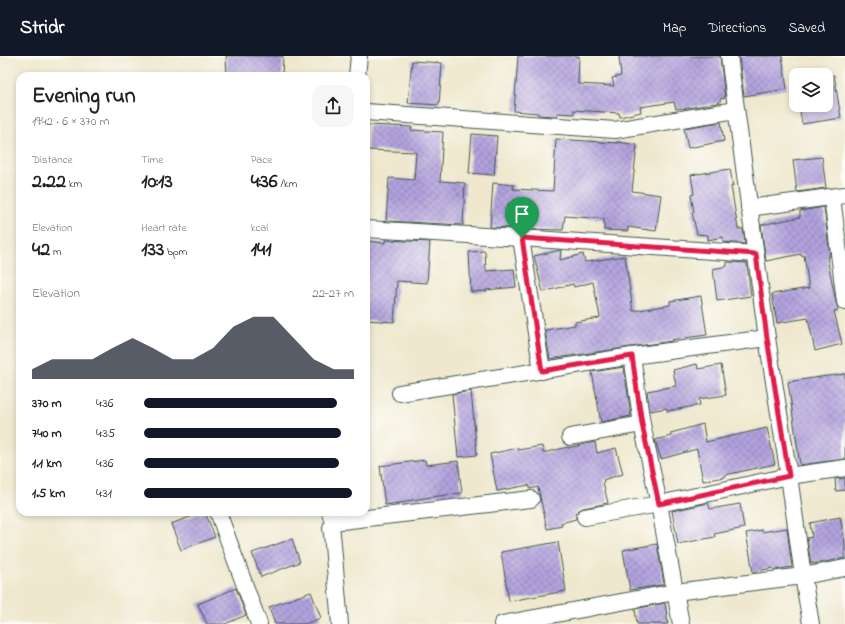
<!DOCTYPE html>
<meta charset="utf-8">
<style>
body{margin:0;font-family:"Indie Flower",sans-serif;background:#f6f6f6;color:#202124;height:100vh;display:flex;flex-direction:column;font-size:15px;white-space:nowrap}
*{box-sizing:border-box;margin:0}
p{font-size:13px;color:#757577}
.icon{flex:none;width:22px;height:22px;fill:none;stroke:currentColor;stroke-width:2;stroke-linecap:round;stroke-linejoin:round}
.map{position:relative;flex:1;overflow:hidden}
.side{position:absolute;left:16px;top:16px;width:354px;height:444px;display:flex;flex-direction:column;background:#fff;border-radius:12px;box-shadow:0 2px 6px #0003}
.side>*{flex:none}
.tools{position:absolute;left:789px;top:12px;display:grid;gap:8px}
.tools a{display:grid;place-items:center;width:44px;height:44px;border-radius:8px;background:#fff;box-shadow:0 2px 6px #0003;font-size:20px}
.pin{position:absolute;display:grid;place-items:center;width:34px;height:34px;color:#fff;margin:-41px -17px;border-radius:50% 50% 50% 0;rotate:-45deg;box-shadow:0 0 4px #0007}
.pin .icon{rotate:45deg}
.round{display:grid;place-items:center;flex:none;width:42px;height:42px;border-radius:12px;background:#f6f6f6}
.overview{display:flex;align-items:center;justify-content:space-between;height:68px;padding:0 16px}
h1{font-size:22px;font-weight:700;line-height:30px}
.figures{display:grid;grid-template-columns:repeat(3,1fr);gap:6px;height:68px;padding:4px 16px}
.figures div{display:grid;align-content:center}
.figures b{font-size:20px;font-weight:700}
.figures small{font-size:11px;font-weight:400}
.figures p{font-size:11px}
.chart{height:112px;padding:8px 16px}
.chart p{display:flex;justify-content:space-between}
.chart svg{width:100%;height:72px;margin-top:4px;fill:#111827;opacity:.7}
ul{padding:0 16px;list-style:none;font-size:13px}
li{display:grid;grid-template-columns:64px 48px 1fr;align-items:center;height:30px}
li i{height:10px;border-radius:5px;background:#111827}
header{display:flex;align-items:center;gap:24px;box-sizing:border-box;height:56px;padding:0 20px;background:#111827;color:#fff}
header strong{font-size:19px}
nav{display:flex;gap:22px;margin-inline-start:auto;font-size:14px}
.map>svg:first-child{display:block}
.building{fill:url(#building-cross-hatch)}
.lines{fill:none;stroke-linecap:round;stroke-linejoin:round}
.street-casing{stroke:#3e574b;stroke-width:18}
.street{stroke:#fff;stroke-width:16}
.route-casing{stroke:#fff;stroke-width:8}
.route{stroke:#e11d48;stroke-width:5}
</style>
<header>
<strong>Stridr</strong>
<nav><a>Map</a><a>Directions</a><a>Saved</a></nav>
</header>
<div class="map">
<svg width="845" height="568" viewBox="0 0 845 568">
<defs>
<pattern id="building-cross-hatch" width="8" height="8" patternUnits="userSpaceOnUse"><rect width="8" height="8" fill="#b2a2de"/><path d="M0 0l8 8M0 8l8-8" fill="none" stroke="#9085b5"/></pattern>
</defs>
<rect width="100%" height="100%" fill="#fdfcf7"/>
<filter id="ink" filterUnits="userSpaceOnUse"><feTurbulence type="fractalNoise" baseFrequency=".025" numOctaves="2"/><feDisplacementMap in="SourceGraphic" scale="8" xChannelSelector="R" yChannelSelector="G"/><feConvolveMatrix kernelMatrix="1 2 1 2 8 2 1 2 1" color-interpolation-filters="sRGB"/></filter>
<filter id="wash" filterUnits="userSpaceOnUse"><feTurbulence type="fractalNoise" baseFrequency=".012" numOctaves="4" result="noise"/><feDisplacementMap in="SourceGraphic" scale="16" xChannelSelector="R" yChannelSelector="G"/><feGaussianBlur stdDeviation="0.9" result="paint"/><feColorMatrix in="noise" values="0 0 0 0 0 0 0 0 0 0 0 0 0 0 0 0 0 1.4 0 .05"/><feComposite in="paint" operator="in"/></filter>
<g filter="url(#wash)">
<rect width="100%" height="100%" fill="#efe8ce"/>
<g id="blocks">
<g class="building">
<path d="M226 0H283L282 20H227Z"/>
<path d="M518 0H579L578 28 614 30 612 22 621 20 619 0H720L725 42 720 43V46L717 47 681 53V52L676 53 674 46 640 51 641 56 620 61 619 57 574 54V58L557 57V60L538 59V57L514 55Z"/>
<path d="M739 0H782L787 33 744 40Z"/>
<path d="M412 5 442 7 439 49 408 47Z"/>
<path d="M834 19 841 62 802 68 799 49H826V20Z"/>
<path d="M721 66 724 85 688 92 684 72Z"/>
<path d="M368 69 412 71 411 74 443 76 440 125 465 127 463 169 386 165 389 122 414 124 416 96 367 94Z"/>
<path d="M472 78 497 80 494 119 469 117Z"/>
<path d="M556 83 617 87V86L637 89 632 135 661 139 656 175 628 171V175L604 174V163L565 160 563 174 528 173 521 146 508 148 510 172 490 171 493 127 514 129 513 133 553 135Z"/>
<path d="M822 101 826 132 797 136 793 104Z"/>
<path d="M730 113 733 130H731L738 173H743L745 188 723 186V181L708 184V179L697 178 692 157 694 156 691 139 694 138 691 119Z"/>
<path d="M824 151 830 200 827 201 836 247 838 254 834 255 842 288 815 295 808 262 777 267 772 238 809 232 804 199 801 200V198L766 205 761 169 800 161V155Z"/>
<path d="M385 184 430 186 427 227 397 225 394 266 366 264V185L385 187Z"/>
<path d="M561 194 560 204 583 198 585 206 625 200 633 255 670 249V245L701 240 707 279 671 284 672 285 631 291 550 303 545 274 575 269V266L599 262 600 261 593 226 574 231 573 228 543 236 534 200Z"/>
<path d="M485 195 486 215 514 213 516 231 486 234 487 235 471 236 469 196Z"/>
<path d="M727 206 747 207V209L751 240 717 245 713 213 727 210Z"/>
<path d="M697 308 698 313 721 309 726 339 699 343 700 349 667 355V352L650 355 647 335 676 330 673 314Z"/>
<path d="M624 311 631 360 601 366 592 316Z"/>
<path d="M845 318V403L800 409 788 326 820 321Z"/>
<path d="M471 335 477 399 458 401 452 338Z"/>
<path d="M703 368 706 386 767 372 775 408 725 419V421L703 425 697 393 661 403 655 384 671 380V377Z"/>
<path d="M595 386 597 397 616 392 623 418 603 424 604 425 603 426 608 447 583 452 579 454 576 457V463L561 467 562 470 547 473 538 431 530 433 529 429 497 435 490 398 518 392V394L542 390 543 397 568 391V392Z"/>
<path d="M425 404 426 409 458 405 462 437 431 441 406 445V446L385 449 380 410Z"/>
<path d="M845 422V434L836 435 835 423Z"/>
<path d="M708 447 710 453 740 448 744 472 714 478 715 481 678 488 672 455Z"/>
<path d="M203 456H205L215 481 181 494 171 468Z"/>
<path d="M840 461 845 488V502L814 508V507L811 508 807 482 812 481 810 467Z"/>
<path d="M787 472 792 511 774 514 773 512 753 516 746 477 762 474V476Z"/>
<path d="M292 483 300 506 261 521 252 497Z"/>
<path d="M558 486 566 535 509 545 501 496Z"/>
<path d="M657 488 664 528H662V529L630 534 623 494Z"/>
<path d="M236 532 246 559 225 568H207L198 548Z"/>
<path d="M311 536 321 562 305 568H275L269 551Z"/>
<path d="M665 547 668 568H637L635 553Z"/>
</g>
</g>
</g>
<g filter="url(#ink)">
<use href="#blocks" fill-opacity="0" stroke="#3e574b" stroke-width="1"/>
<g class="lines">
<g class="street-casing">
<g id="street">
<path d="M729 0 767 282 789 420 803 520 811 568"/>
<path d="M357 20 359 0"/>
<path d="M366 56 615 74 736 54"/>
<path d="M832 141 845 246"/>
<path d="M749 152 845 139"/>
<path d="M366 173 521 182 756 198"/>
<path d="M521 182 542 315"/>
<path d="M632 300 642 368 659 448 681 568"/>
<path d="M400 337 632 300 767 282"/>
<path d="M570 381 642 368"/>
<path d="M218 456 259 568"/>
<path d="M330 456 333 466 531 443"/>
<path d="M585 461 659 448 789 420 845 412"/>
<path d="M333 466 331 472 332 478 340 568"/>
<path d="M502 568 675 536 803 520 845 512"/>
</g>
</g>
<use href="#street" class="street"/>
</g>
</g>
<g class="lines" filter="url(#ink)">
<g class="route-casing">
<path id="route" d="M522 182 756 198 767 282 789 420 659 448 642 368 632 300 542 315Z"/>
</g>
<use href="#route" class="route"/>
</g>
</svg>
<div class="tools">
<a><svg class="icon" aria-label="layers" viewBox="0 0 24 24"><path d="M12 4l9 5-9 5-9-5zM3 14l9 5 9-5"/></svg></a>
</div>
<div class="pin" style="left:522px;top:182px;background:#1e9e55"><svg class="icon" aria-label="arrive" viewBox="0 0 24 24"><path d="M6 21V4h12l-3 4 3 4H6"/></svg></div>
<section class="side">
<div class="overview"><div><h1>Evening run</h1><p>19:42 · 6 × 370 m</p></div><a class="round"><svg class="icon" aria-label="share" viewBox="0 0 24 24"><path d="M12 15V3M7 8l5-5 5 5M5 13v7h14v-7"/></svg></a></div>
<div class="figures">
<div><p>Distance</p><b>2.22<small> km</small></b></div>
<div><p>Time</p><b>10:13</b></div>
<div><p>Pace</p><b>4:36<small> /km</small></b></div>
</div>
<div class="figures">
<div><p>Elevation</p><b>42<small> m</small></b></div>
<div><p>Heart rate</p><b>133<small> bpm</small></b></div>
<div><p>kcal</p><b>141</b></div>
</div>
<div class="chart"><p><span>Elevation</span>22–27 m</p>
<svg viewBox="0 0 160 44" preserveAspectRatio="none"><path d="M0 44V38L10 32L20 32L30 32L40 25L50 19L60 25L70 32L80 32L90 25L100 12L110 6L120 6L130 19L140 32L150 38L160 38V44z"/></svg>
</div>
<ul>
<li><b>370 m</b>4:36<i style="width:92%"></i></li>
<li><b>740 m</b>4:35<i style="width:94%"></i></li>
<li><b>1.1 km</b>4:36<i style="width:93%"></i></li>
<li><b>1.5 km</b>4:31<i style="width:99%"></i></li>
</ul>
</section>
</div>
